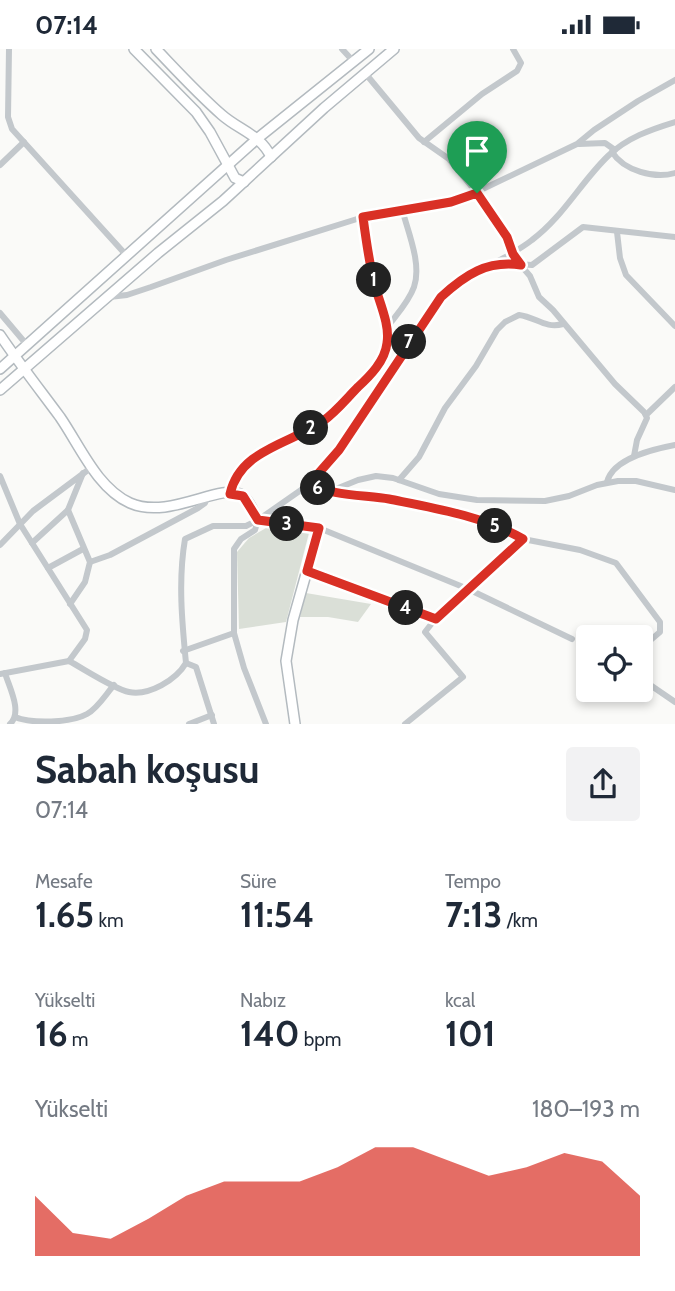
<!DOCTYPE html>
<html lang="tr">
<meta charset="utf-8">
<style>
body{margin:0;font-family:Cabin,sans-serif;background:#f2f2f3;color:#1f2937;height:100vh;display:flex;flex-direction:column;font-size:26px;white-space:nowrap}
*{box-sizing:border-box;margin:0}
p{font-size:23px;color:#747a83}
.icon{flex:none;width:38px;height:38px;fill:none;stroke:currentColor;stroke-width:2;stroke-linecap:round;stroke-linejoin:round}
.map{position:relative;height:675px;overflow:hidden}
.panel{display:flex;flex-direction:column;background:#fff;flex:1}
.panel>*{flex:none}
.fabs{position:absolute;left:576px;top:576px;display:grid;gap:14px}
.fabs a{display:grid;place-items:center;width:77px;height:77px;border-radius:7px;background:#fff;box-shadow:0 4px 10px #0003;font-size:35px}
.pin{position:absolute;display:grid;place-items:center;width:60px;height:60px;color:#fff;margin:-72px -30px;border-radius:50% 50% 50% 0;rotate:-45deg;box-shadow:0 0 7px #0007}
.pin .icon{rotate:45deg}
.km{position:absolute;width:35px;height:35px;margin:-18px;border-radius:50%;background:#222;color:#fff;font-size:19px;line-height:35px;text-align:center}
.round{display:grid;place-items:center;flex:none;width:74px;height:74px;border-radius:7px;background:#f2f2f3}
.headline{display:flex;align-items:center;justify-content:space-between;height:119px;padding:0 35px}
h1{font-size:38px;font-weight:700;line-height:52px}
.stats{display:grid;grid-template-columns:repeat(3,1fr);gap:10px;height:119px;padding:7px 35px}
.stats div{display:grid;align-content:center}
.stats b{font-size:35px;font-weight:700}
.stats small{font-size:19px;font-weight:400}
.stats p{font-size:19px}
.chart{height:196px;padding:14px 35px}
.chart p{display:flex;justify-content:space-between}
.chart svg{width:100%;height:126px;margin-top:7px;fill:#d93025;opacity:.7}
.status{display:flex;justify-content:space-between;align-items:center;height:49px;padding:0 35px;background:#fff;direction:ltr}
.status svg{height:19px;fill:currentColor}
.map>svg:first-child{display:block}
.green{fill:#dadfd7}
.lines{fill:none;stroke-linecap:round;stroke-linejoin:round}
.secondary-casing{stroke:#b3babf;stroke-width:12}
.street{stroke:#c3c8cc;stroke-width:6}
.secondary{stroke:#fff;stroke-width:9}
.route-casing{stroke:#fff;stroke-width:14}
.route{stroke:#d93025;stroke-width:9}
</style>
<div class="status"><b>07:14</b><svg viewBox="0 0 49 12"><path d="M0 12V9h3v3zM5 12V6h3v6zM10 12V3h3v9zM15 12V0h3v12zM26 1h20v11H26zM47 4h2v5h-2z"/></svg></div>
<div class="map">
<svg width="675" height="675" viewBox="0 0 675 675">
<rect width="100%" height="100%" fill="#fafaf8"/>
<g class="green">
<path d="M266 479 307 482 309 484 286 573 239 580 237 503 249 489Z"/>
<path d="M306 544 371 555 358 573 328 568H300Z"/>
</g>
<g class="lines">
<g class="secondary-casing">
<g id="secondary">
<path d="M134 0 196 63 210 83 235 129 244 133"/>
<path d="M156 0C177 22 198 45 222 66 239 81 261 86 271 108"/>
<path d="M0 286C19 314 40 341 60 368 80 397 97 439 130 454 168 471 219 435 240 445 248 449 254 464 258 471L319 479 293 571 286 612 295 675"/>
<path d="M0 320 258 89 369 0"/>
<path d="M0 341 158 204 223 152 324 59 394 0"/>
</g>
</g>
<g class="street">
<path d="M9 0 8 68 12 80 127 207"/>
<path d="M342 0 353 12"/>
<path d="M365 24 419 89 449 110 477 144 507 188 518 213 530 227 539 248 553 261 615 335 644 363 647 369 637 391 634 407"/>
<path d="M424 93 482 45 517 22 521 14 513 0"/>
<path d="M579 95 605 94 615 101"/>
<path d="M612 103C624 122 655 130 675 124"/>
<path d="M0 116 24 93"/>
<path d="M617 183 620 209 626 226 675 277"/>
<path d="M498 214 532 216 583 178 675 188"/>
<path d="M109 248 127 246 151 238 226 211 357 170 380 163 464 149 577 95 594 81 638 52 675 31"/>
<path d="M0 264 27 296"/>
<path d="M386 277 389 276C398 264 409 252 414 238 422 215 408 183 402 160"/>
<path d="M646 366 675 338"/>
<path d="M0 427 20 475 87 581 85 590 69 612 0 625"/>
<path d="M399 431 419 408 445 359 476 317 497 281 505 273 519 266C536 268 545 280 563 275"/>
<path d="M607 433C613 409 654 400 675 396"/>
<path d="M311 434 339 401 441 248C468 223 504 213 532 191 563 168 581 133 608 107 626 89 652 80 675 73"/>
<path d="M331 442 358 431 376 427 393 429 439 445 477 451 545 452 569 447 597 436 618 432H636L675 441"/>
<path d="M230 445 234 429 239 422 257 407 325 371 366 330 382 310 387 298V284L371 218 363 168"/>
<path d="M258 471 311 434C328 447 367 446 389 450 434 459 483 467 523 490L440 564 425 583 463 628 405 675"/>
<path d="M319 479 468 540 572 590"/>
<path d="M523 490 580 501 616 514 660 573V583L640 600"/>
<path d="M32 494 68 461"/>
<path d="M0 496 33 462 92 418"/>
<path d="M90 513 110 506 198 459 205 454 207 449"/>
<path d="M48 519 83 500"/>
<path d="M307 522 436 570"/>
<path d="M70 555 85 533 90 513 68 461 83 424"/>
<path d="M183 602 234 584"/>
<path d="M69 612C84 620 114 640 129 643 149 647 176 631 186 614 182 573 178 531 185 490L213 477H246L258 471 255 481 241 490 234 500V584L244 619 266 675"/>
<path d="M186 614 196 618 214 675"/>
<path d="M5 624C9 638 23 663 10 675"/>
<path d="M640 629 675 653"/>
<path d="M15 668C32 675 71 674 87 665 98 659 106 645 114 636"/>
<path d="M189 675 212 666"/>
</g>
<use href="#secondary" class="secondary"/>
</g>
<g class="lines">
<g class="route-casing">
<path id="route" d="M477 144 507 188 513 205 521 216C487 211 465 226 441 248L339 401 310 434C328 447 367 446 389 450 434 459 483 467 523 490L436 570 307 522 319 479 258 471 243 447 230 445C240 400 291 395 323 372 336 363 347 349 358 338 370 327 385 312 387 294 390 276 380 255 375 237 369 214 366 191 363 168L451 153Z"/>
</g>
<use href="#route" class="route"/>
</g>
</svg>
<div class="fabs">
<a><svg class="icon" aria-label="locate" viewBox="0 0 24 24"><circle cx="12" cy="12" r="6"/><path d="M12 2v4M12 18v4M2 12h4M18 12h4"/></svg></a>
</div>
<div class="pin" style="left:477px;top:144px;background:#1e9e55"><svg class="icon" aria-label="arrive" viewBox="0 0 24 24"><path d="M6 21V4h12l-3 4 3 4H6"/></svg></div>
<b class="km" style="left:374px;top:231px">1</b>
<b class="km" style="left:311px;top:379px">2</b>
<b class="km" style="left:287px;top:475px">3</b>
<b class="km" style="left:406px;top:559px">4</b>
<b class="km" style="left:495px;top:477px">5</b>
<b class="km" style="left:318px;top:439px">6</b>
<b class="km" style="left:409px;top:293px">7</b>
</div>
<section class="panel">
<div class="headline"><div><h1>Sabah koşusu</h1><p>07:14</p></div><a class="round"><svg class="icon" aria-label="share" viewBox="0 0 24 24"><path d="M12 15V3M7 8l5-5 5 5M5 13v7h14v-7"/></svg></a></div>
<div class="stats">
<div><p>Mesafe</p><b>1.65<small> km</small></b></div>
<div><p>Süre</p><b>11:54</b></div>
<div><p>Tempo</p><b>7:13<small> /km</small></b></div>
</div>
<div class="stats">
<div><p>Yükselti</p><b>16<small> m</small></b></div>
<div><p>Nabız</p><b>140<small> bpm</small></b></div>
<div><p>kcal</p><b>101</b></div>
</div>
<div class="chart"><p><span>Yükselti</span>180–193 m</p>
<svg viewBox="0 0 160 44" preserveAspectRatio="none"><path d="M0 44V23L10 36L20 38L30 31L40 23L50 18L60 18L70 18L80 13L90 6L100 6L110 11L120 16L130 13L140 8L150 11L160 23V44z"/></svg>
</div>
</section>
